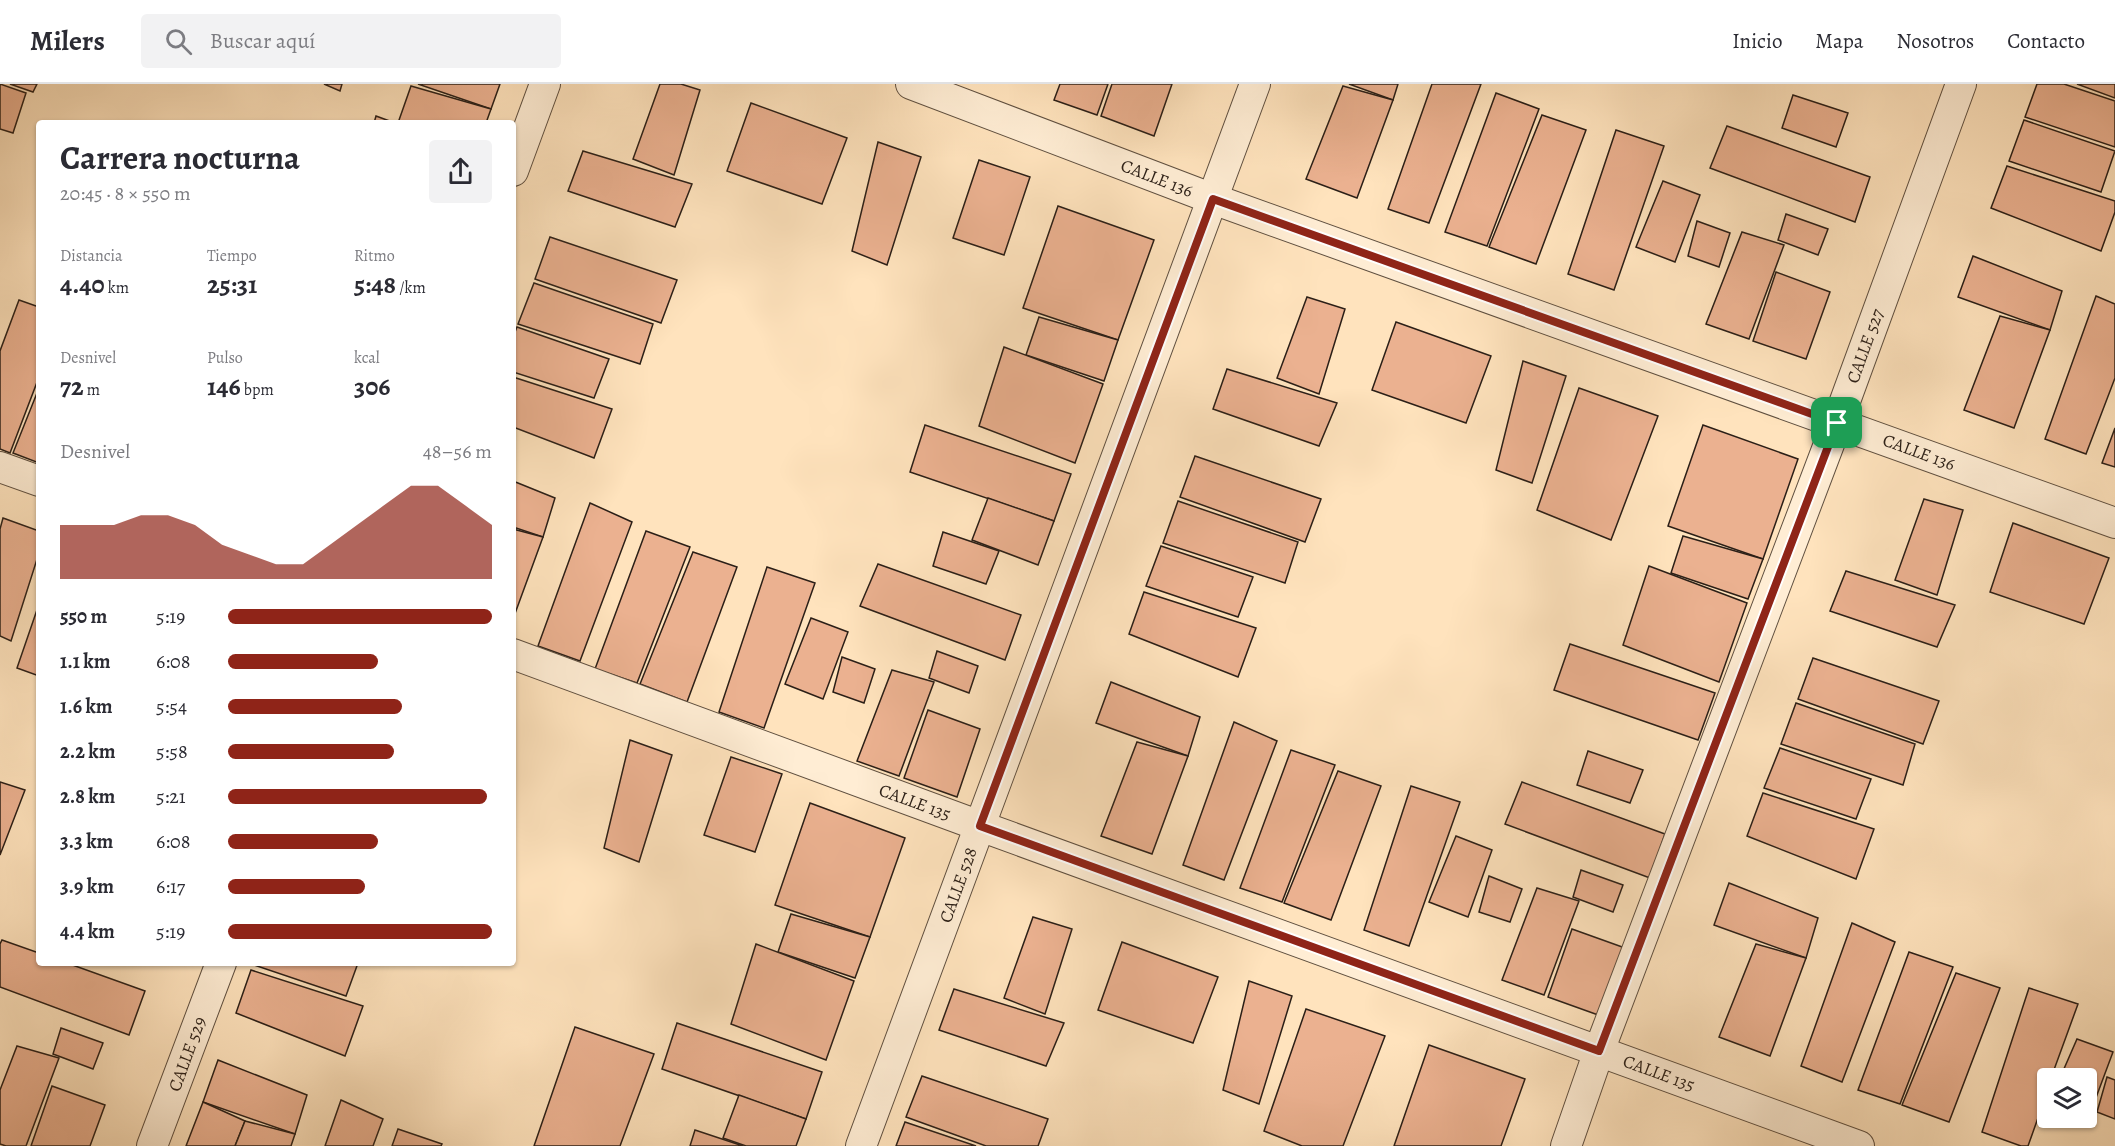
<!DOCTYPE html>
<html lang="es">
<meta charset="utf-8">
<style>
body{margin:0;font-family:Alegreya,serif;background:#f2f2f3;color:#2b2b33;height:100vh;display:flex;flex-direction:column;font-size:22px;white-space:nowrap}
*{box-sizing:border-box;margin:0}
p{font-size:20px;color:#7c7c81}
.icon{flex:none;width:33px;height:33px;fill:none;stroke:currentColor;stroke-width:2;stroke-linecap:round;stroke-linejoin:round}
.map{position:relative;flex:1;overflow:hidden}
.sheet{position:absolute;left:36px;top:36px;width:480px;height:846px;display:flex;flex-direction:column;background:#fff;border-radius:6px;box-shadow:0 2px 4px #0004}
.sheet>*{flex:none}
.fabs{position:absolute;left:2037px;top:984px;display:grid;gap:12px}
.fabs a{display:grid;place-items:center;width:60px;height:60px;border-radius:6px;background:#fff;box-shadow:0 2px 4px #0004;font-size:30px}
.pin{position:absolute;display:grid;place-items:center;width:51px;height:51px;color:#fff;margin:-26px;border-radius:12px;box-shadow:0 3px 9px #0006}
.round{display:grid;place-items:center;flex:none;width:63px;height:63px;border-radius:6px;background:#f2f2f3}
.headline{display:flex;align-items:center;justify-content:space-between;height:102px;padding:0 24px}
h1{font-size:33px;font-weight:700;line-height:45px}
.figures{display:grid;grid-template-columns:repeat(3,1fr);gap:9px;height:102px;padding:6px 24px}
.figures div{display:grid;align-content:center}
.figures b{font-size:26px;font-weight:700}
.figures small{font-size:16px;font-weight:400}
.figures p{font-size:16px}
.chart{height:168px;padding:12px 24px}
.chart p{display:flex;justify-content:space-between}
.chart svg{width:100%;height:108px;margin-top:6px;fill:#8f2418;opacity:.7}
ul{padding:0 24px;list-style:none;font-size:20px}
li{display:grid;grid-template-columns:96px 72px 1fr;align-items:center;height:45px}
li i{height:15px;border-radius:8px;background:#8f2418}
header{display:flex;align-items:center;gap:36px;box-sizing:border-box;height:84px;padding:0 30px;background:#fff;border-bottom:2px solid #e1e1e2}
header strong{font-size:28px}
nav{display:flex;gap:33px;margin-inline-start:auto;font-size:21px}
.search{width:420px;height:54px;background:#f2f2f3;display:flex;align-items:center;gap:15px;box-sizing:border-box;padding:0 21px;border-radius:6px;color:#7c7c81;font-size:22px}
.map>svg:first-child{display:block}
.building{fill:#ebb190;stroke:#2b1f17;stroke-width:1.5}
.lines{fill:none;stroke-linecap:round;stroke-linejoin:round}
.minor-casing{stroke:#605040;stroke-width:32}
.minor{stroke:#ffedd4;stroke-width:30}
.route-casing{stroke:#fff;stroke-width:12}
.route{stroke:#8f2418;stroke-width:8}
.labels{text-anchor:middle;stroke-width:4.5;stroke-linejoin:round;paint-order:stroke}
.street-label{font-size:18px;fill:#2b1f17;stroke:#ffedd4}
</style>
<header>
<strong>Milers</strong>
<div class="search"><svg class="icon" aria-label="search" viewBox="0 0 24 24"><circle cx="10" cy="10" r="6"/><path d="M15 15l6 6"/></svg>Buscar aquí</div>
<nav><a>Inicio</a><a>Mapa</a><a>Nosotros</a><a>Contacto</a></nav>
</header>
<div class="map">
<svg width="2115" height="1062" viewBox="0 0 2115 1062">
<rect width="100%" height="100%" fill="#ffe3bd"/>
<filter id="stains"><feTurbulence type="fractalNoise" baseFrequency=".00333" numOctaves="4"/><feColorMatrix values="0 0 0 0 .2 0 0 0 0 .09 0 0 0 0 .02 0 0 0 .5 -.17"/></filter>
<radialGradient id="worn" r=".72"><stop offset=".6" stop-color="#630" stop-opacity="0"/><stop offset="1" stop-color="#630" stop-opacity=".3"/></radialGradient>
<g class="building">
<path d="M0 0 26 9 13 49 0 45Z"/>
<path d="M10 0H37L33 8Z"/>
<path d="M324 0H342L340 7Z"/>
<path d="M418 0H500L491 25Z"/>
<path d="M660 0H681L700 6 674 91 633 75Z"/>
<path d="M1060 0H1108L1097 31 1054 16Z"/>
<path d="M1112 0H1172L1154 52 1101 32Z"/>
<path d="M1349 0H1398L1393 16Z"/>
<path d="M1432 0H1481L1429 139 1388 125Z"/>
<path d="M2037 0H2064L2115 17V63L2025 33Z"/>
<path d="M2077 0H2115V14Z"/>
<path d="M411 2 491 25 486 39H398Z"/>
<path d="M1343 2 1393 16 1357 114 1306 95Z"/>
<path d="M1496 9 1539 25 1487 162 1445 148Z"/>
<path d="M1793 11 1848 29 1836 63 1782 44Z"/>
<path d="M751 19 847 54 822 120 727 87Z"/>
<path d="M1542 31 1586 46 1536 180 1489 163Z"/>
<path d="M376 32 395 39H374Z"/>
<path d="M2024 36 2115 67 2101 108 2009 77Z"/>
<path d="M1727 42 1870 93 1855 138 1710 84Z"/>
<path d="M1616 46 1664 62 1614 206 1568 190Z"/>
<path d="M878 58 921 73 887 181 852 167Z"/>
<path d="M583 67 692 100 675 143 568 107Z"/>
<path d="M979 76 1030 93 1004 171 953 154Z"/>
<path d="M2007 82 2115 117V128L2101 167 1991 124Z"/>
<path d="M1663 97 1700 111 1675 178 1636 163Z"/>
<path d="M1058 122 1154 156 1118 256 1023 224Z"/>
<path d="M1786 130 1828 145 1818 171 1778 156Z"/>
<path d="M1697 137 1730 149 1719 183 1688 172Z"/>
<path d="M1742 148 1784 161 1749 255 1706 240Z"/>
<path d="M550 153 677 196 661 239 535 195Z"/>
<path d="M1973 172 2062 207 2050 246 1958 213Z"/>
<path d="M1776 188 1830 208 1806 275 1753 257Z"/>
<path d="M534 199 653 240 640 280 518 240Z"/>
<path d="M2096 212 2115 220V294L2086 370 2045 355Z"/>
<path d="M1307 213 1345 225 1319 310 1277 294Z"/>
<path d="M19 216 39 223V293L10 369 0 365V267Z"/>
<path d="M2000 232 2050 246 2014 344 1964 326Z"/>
<path d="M1039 233 1118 256 1104 297 1026 271Z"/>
<path d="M1396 238 1491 272 1466 339 1372 306Z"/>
<path d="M517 243 609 275 594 314 513 288V253Z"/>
<path d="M1004 263 1103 300 1075 379 979 342Z"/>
<path d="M1523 277 1566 292 1532 399 1496 386Z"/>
<path d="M1227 285 1337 319 1319 362 1213 325Z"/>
<path d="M513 293 612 325 594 374 513 343Z"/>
<path d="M39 304V379L13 369Z"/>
<path d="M1579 304 1658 332 1611 456 1537 426Z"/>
<path d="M925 341 1071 390 1054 437 910 388Z"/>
<path d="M1703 341 1798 375 1763 475 1668 442Z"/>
<path d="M2115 344V383L2102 379Z"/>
<path d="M1195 372 1321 415 1305 458 1180 413Z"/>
<path d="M513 397 555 414 543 453 513 443Z"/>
<path d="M988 414 1054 437 1038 481 972 456Z"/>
<path d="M1924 415 1963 426 1937 511 1895 496Z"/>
<path d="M1178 417 1298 458 1285 499 1163 459Z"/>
<path d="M590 419 632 438 580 577 538 562Z"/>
<path d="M3 434 39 447V469L11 557 0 552V445Z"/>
<path d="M2013 439 2109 474 2084 540 1990 508Z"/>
<path d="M513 445 543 453 513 535Z"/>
<path d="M646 447 690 463 637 599 595 585Z"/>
<path d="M943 448 999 467 986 500 933 482Z"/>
<path d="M1683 452 1763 475 1748 515 1671 489Z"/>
<path d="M1161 462 1253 493 1238 533 1146 502Z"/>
<path d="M693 468 737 483 687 618 640 600Z"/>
<path d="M878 480 1021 531 1005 576 860 522Z"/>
<path d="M1649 482 1747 519 1719 598 1623 561Z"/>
<path d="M767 483 815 499 764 644 719 628Z"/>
<path d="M1846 487 1955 521 1937 563 1830 527Z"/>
<path d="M1144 508 1256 544 1238 593 1129 550Z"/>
<path d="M39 520V592L17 584Z"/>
<path d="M811 534 848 548 823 615 785 600Z"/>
<path d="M1570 560 1715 609 1698 656 1554 606Z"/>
<path d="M937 567 978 582 969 609 929 594Z"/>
<path d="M842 573 875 585 864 619 833 608Z"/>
<path d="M1813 574 1939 617 1923 660 1798 615Z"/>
<path d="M892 586 934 598 899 692 857 677Z"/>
<path d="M1111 598 1200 633 1188 672 1096 639Z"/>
<path d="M1796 619 1915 660 1903 701 1781 660Z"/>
<path d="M928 626 980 645 957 713 904 694Z"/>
<path d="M1234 638 1277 657 1224 796 1183 781Z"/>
<path d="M630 656 672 671 639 778 604 764Z"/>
<path d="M1137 658 1188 672 1152 770 1101 752Z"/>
<path d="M1780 664 1871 695 1856 735 1764 704Z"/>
<path d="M1291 666 1335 681 1282 818 1240 804Z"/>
<path d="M1588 667 1643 686 1630 719 1577 701Z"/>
<path d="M731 673 782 690 755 768 704 751Z"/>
<path d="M1338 687 1381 702 1331 836 1284 819Z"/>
<path d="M0 698 25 706 0 771Z"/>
<path d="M1522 698 1665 750 1650 794 1505 740Z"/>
<path d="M1411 702 1460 718 1409 862 1364 846Z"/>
<path d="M1763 709 1874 745 1856 795 1747 752Z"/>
<path d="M810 719 905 754 870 853 775 821Z"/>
<path d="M1456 752 1492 766 1468 833 1429 818Z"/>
<path d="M1581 786 1623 801 1613 828 1573 813Z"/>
<path d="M1489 792 1522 805 1510 838 1479 828Z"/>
<path d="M1729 799 1818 834 1806 874 1714 841Z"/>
<path d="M1537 804 1579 817 1544 911 1502 896Z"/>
<path d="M791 830 870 853 855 894 778 868Z"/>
<path d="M1033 833 1072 845 1045 930 1004 914Z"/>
<path d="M1852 839 1895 858 1842 998 1801 982Z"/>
<path d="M1572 845 1625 864 1601 932 1548 913Z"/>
<path d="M2 856 39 869V879H67L145 907 129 951 0 903V860Z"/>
<path d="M1122 858 1218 893 1193 959 1098 926Z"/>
<path d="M756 860 854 897 826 976 731 940Z"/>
<path d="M1756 860 1806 874 1770 972 1719 953Z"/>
<path d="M1909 868 1953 883 1900 1020 1858 1006Z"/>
<path d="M254 879H358L346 912 254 881Z"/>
<path d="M251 886 363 922 345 972 236 929Z"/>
<path d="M1956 889 2000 904 1949 1038 1902 1021Z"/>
<path d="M1249 897 1292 912 1259 1020 1223 1006Z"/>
<path d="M2029 904 2078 920 2051 994H2048V1006L2028 1062H2021L1982 1048Z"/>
<path d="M954 905 1064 939 1046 982 939 946Z"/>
<path d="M1306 925 1385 952 1343 1062H1302L1264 1047Z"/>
<path d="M677 939 822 988 806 1035 662 985Z"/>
<path d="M575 943 654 970 620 1062H534Z"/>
<path d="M61 944 103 959 93 985 53 970Z"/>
<path d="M2077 955 2113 968 2088 1035 2085 1034H2086V994H2060Z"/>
<path d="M1429 961 1525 995 1501 1062H1394Z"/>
<path d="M17 962 59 974 26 1062H6L0 1060V1006Z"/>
<path d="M218 976 307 1011 295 1050 203 1018Z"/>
<path d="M922 992 1048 1035 1038 1062H986L906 1033Z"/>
<path d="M2107 993 2115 996V1035L2097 1028Z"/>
<path d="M52 1002 105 1021 90 1062H31Z"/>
<path d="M739 1011 806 1035 796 1062H746L723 1054Z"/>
<path d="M341 1016 383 1035 373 1062H325Z"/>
<path d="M203 1018 245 1037 235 1062H186Z"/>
<path d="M245 1037 295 1050 291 1062H235Z"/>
<path d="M905 1038 976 1062H896Z"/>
<path d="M398 1045 442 1060 441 1062H392Z"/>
<path d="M695 1046 743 1062H690Z"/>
</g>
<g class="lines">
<g class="minor-casing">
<g id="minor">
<path d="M911 0 1213 115 2115 439"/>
<path d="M513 87 545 0"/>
<path d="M0 383 39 397"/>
<path d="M513 570 980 742 1859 1062"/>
<path d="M152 1062 221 879"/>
<path d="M861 1062 1255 0"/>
<path d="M1566 1062 1599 967 1837 339 1961 0"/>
</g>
</g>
<use href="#minor" class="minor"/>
</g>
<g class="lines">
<g class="route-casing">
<path id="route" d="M1213 115 1837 339 1599 967 980 742Z"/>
</g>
<use href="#route" class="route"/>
</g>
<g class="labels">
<g class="street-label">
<text transform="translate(1157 94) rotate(21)" y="6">CALLE 136</text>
<text transform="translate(1865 262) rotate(-70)" y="6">CALLE 527</text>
<text transform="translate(1919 368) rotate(20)" y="6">CALLE 136</text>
<text transform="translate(915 718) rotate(20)" y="6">CALLE 135</text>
<text transform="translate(958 801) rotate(-70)" y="6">CALLE 528</text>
<text transform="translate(187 970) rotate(-70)" y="6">CALLE 529</text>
<text transform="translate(1659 989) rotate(20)" y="6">CALLE 135</text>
</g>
</g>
<rect width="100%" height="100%" filter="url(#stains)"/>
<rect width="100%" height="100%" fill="url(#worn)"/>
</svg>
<div class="fabs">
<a><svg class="icon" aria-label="layers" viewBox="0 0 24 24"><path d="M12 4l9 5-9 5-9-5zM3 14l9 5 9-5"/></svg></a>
</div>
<div class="pin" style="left:1837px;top:339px;background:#1e9e55"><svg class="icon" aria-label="arrive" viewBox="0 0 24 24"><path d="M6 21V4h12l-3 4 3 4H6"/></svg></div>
<section class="sheet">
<div class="headline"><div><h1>Carrera nocturna</h1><p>20:45 · 8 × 550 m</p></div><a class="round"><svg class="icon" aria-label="share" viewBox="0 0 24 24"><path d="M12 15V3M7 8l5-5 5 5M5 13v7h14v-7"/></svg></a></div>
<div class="figures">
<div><p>Distancia</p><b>4.40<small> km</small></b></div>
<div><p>Tiempo</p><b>25:31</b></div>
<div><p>Ritmo</p><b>5:48<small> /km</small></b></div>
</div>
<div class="figures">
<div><p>Desnivel</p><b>72<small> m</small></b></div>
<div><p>Pulso</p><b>146<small> bpm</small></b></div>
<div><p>kcal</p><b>306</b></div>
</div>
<div class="chart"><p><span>Desnivel</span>48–56 m</p>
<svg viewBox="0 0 160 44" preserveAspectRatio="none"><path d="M0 44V22L10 22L20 22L30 18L40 18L50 22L60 30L70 34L80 38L90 38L100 30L110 22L120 14L130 6L140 6L150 14L160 22V44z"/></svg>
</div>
<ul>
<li><b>550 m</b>5:19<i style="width:100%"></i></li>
<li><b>1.1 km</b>6:08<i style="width:57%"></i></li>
<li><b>1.6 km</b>5:54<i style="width:66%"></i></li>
<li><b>2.2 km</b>5:58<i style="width:63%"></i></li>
<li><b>2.8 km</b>5:21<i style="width:98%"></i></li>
<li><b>3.3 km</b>6:08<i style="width:57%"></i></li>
<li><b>3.9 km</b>6:17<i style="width:52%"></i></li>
<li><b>4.4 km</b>5:19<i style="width:100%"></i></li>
</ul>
</section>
</div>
